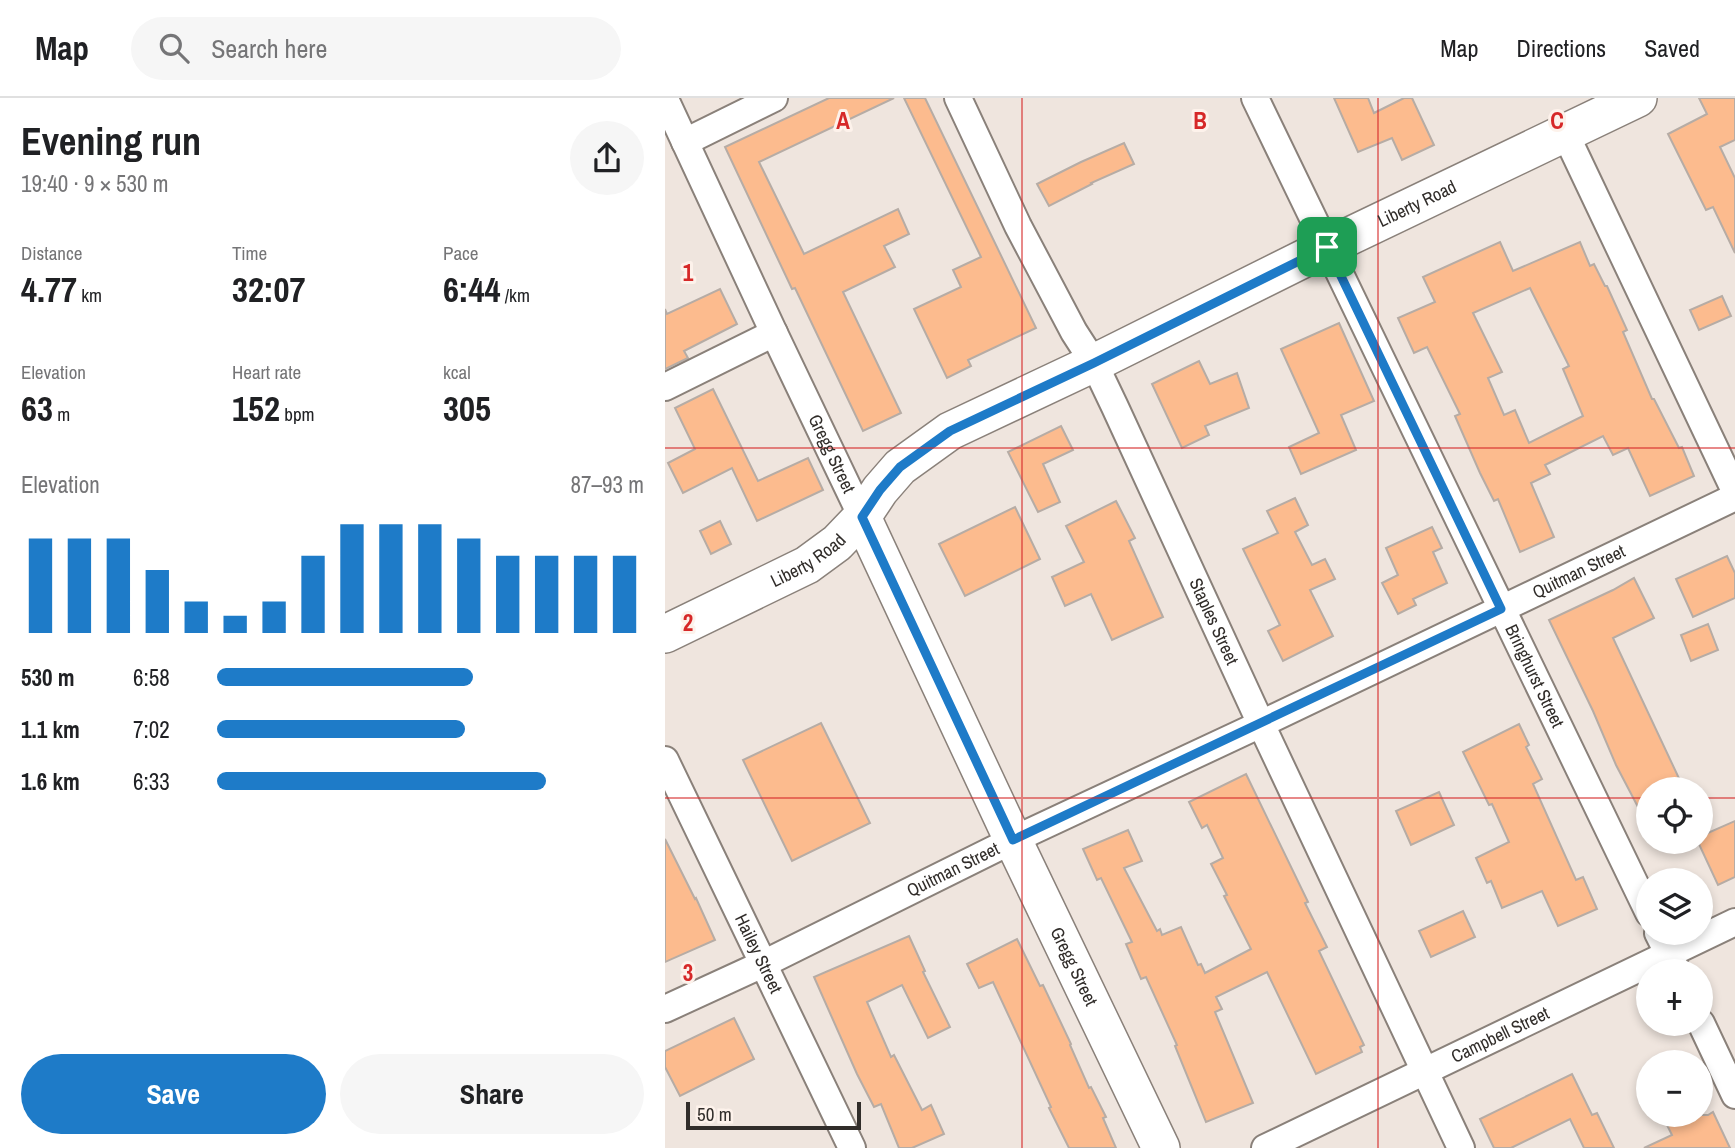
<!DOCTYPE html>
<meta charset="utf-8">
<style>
body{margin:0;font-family:"Archivo Narrow",sans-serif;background:#f6f6f6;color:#202124;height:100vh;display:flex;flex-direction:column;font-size:26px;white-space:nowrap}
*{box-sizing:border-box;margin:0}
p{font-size:23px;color:#757577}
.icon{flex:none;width:38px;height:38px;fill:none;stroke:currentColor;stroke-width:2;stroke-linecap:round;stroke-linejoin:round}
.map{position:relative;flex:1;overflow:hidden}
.details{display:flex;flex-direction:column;background:#fff;width:665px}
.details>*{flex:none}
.buttons{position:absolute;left:971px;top:679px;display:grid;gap:14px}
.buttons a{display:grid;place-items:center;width:77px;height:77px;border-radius:50%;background:#fff;box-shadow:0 4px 10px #0003;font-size:35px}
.scale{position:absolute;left:21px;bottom:18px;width:175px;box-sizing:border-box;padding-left:7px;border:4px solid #312d2a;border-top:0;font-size:19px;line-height:24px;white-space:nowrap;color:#312d2a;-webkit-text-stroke:5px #fdf2eb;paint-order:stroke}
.pin{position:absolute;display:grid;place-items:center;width:60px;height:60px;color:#fff;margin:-30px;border-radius:14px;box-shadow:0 4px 10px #0006}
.round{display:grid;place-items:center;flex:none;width:74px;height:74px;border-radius:37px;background:#f6f6f6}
.overview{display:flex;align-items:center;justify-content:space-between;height:119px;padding:0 21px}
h1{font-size:38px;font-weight:700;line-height:52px}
.figures{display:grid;grid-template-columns:repeat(3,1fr);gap:10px;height:119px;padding:7px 21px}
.figures div{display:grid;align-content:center}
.figures b{font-size:35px;font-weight:700}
.figures small{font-size:19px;font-weight:400}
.figures p{font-size:19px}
.chart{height:196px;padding:14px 21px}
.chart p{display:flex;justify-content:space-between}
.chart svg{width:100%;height:126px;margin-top:7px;stroke:#1e7bc8;stroke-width:6}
.button{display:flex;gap:14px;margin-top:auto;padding:14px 21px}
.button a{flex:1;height:80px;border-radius:42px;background:#1e7bc8;color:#fff;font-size:28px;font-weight:700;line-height:80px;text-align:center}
.button a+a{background:#f6f6f6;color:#202124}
ul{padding:0 21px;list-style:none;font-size:23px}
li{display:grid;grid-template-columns:112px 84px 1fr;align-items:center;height:52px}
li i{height:18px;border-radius:9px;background:#1e7bc8}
header{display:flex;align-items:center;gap:42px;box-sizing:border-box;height:98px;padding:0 35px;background:#fff;border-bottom:2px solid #e0e0e0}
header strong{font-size:33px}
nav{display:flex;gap:38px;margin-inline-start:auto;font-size:24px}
.search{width:490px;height:63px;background:#f6f6f6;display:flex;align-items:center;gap:18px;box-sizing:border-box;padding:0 24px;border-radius:38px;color:#757577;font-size:26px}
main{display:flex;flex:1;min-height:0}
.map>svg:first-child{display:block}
.building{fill:#fcbb8e;stroke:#b6aca5;stroke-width:2;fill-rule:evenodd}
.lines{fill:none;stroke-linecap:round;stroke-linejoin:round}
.street-casing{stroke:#8a817a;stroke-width:30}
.secondary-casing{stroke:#8a817a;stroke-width:40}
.street{stroke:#fff;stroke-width:26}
.secondary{stroke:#fff;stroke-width:37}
.route-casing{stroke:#fff;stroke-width:14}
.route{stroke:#1e7bc8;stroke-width:9}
.grid{fill:none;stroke:#d62828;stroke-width:2;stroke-opacity:0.55}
.labels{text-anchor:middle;stroke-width:6;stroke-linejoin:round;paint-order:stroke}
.street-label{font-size:18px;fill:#312d2a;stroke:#fdf2eb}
.grid-label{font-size:23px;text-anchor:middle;font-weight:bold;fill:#d62828;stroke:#fdf2eb;stroke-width:6;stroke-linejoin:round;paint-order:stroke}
</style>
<header>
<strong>Map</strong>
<div class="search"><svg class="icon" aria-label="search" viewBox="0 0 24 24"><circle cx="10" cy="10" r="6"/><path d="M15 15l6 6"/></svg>Search here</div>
<nav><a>Map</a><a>Directions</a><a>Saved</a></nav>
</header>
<main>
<section class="details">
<div class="overview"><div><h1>Evening run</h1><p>19:40 · 9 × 530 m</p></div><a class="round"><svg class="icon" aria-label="share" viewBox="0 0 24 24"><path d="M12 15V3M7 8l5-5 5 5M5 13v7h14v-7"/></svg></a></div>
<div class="figures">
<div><p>Distance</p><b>4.77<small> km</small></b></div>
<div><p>Time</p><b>32:07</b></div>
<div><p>Pace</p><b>6:44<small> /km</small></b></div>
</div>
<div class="figures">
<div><p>Elevation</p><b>63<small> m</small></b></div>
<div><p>Heart rate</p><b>152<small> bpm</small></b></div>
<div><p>kcal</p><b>305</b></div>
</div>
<div class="chart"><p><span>Elevation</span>87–93 m</p>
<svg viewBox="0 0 160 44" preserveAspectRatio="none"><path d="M5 44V11M15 44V11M25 44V11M35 44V22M45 44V33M55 44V38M65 44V33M75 44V17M85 44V6M95 44V6M105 44V6M115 44V11M125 44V17M135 44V17M145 44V17M155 44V17"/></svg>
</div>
<ul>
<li><b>530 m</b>6:58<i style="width:60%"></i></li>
<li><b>1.1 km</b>7:02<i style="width:58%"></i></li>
<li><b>1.6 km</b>6:33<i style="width:77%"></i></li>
</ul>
<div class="button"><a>Save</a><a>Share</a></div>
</section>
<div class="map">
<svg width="1070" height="1050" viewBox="0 0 1070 1050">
<rect width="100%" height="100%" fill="#efe5de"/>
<g class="building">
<path d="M164 0H229L94 64 139 156 233 111 244 136 219 148 230 169 178 194 236 315 198 333 130 190 127 191 60 49Z"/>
<path d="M239 0H260L371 230 303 262 306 268 282 280 249 211 296 189 288 172 316 159Z"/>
<path d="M669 0H703L709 15 739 0H747L769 47 737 62 727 40 693 54Z"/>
<path d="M1034 0H1070V42L1055 49 1070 80V155L1048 109 1041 112 1003 36 1042 16Z"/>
<path d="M459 45 469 66 426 85 427 86 384 108 372 86 416 64Z"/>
<path d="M835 144 848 173 915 144 925 168 929 166 940 188H942L962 232 958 234 987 301H989L1014 350 1017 349 1029 378 985 398 963 350 948 357 938 338 880 367 885 376 866 385 889 439 855 454 833 401 829 403 815 375 790 318 795 316 762 249 749 255 733 220 770 204 758 179ZM865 190 904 268 898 271 918 318 864 345 850 312 839 317 823 280 837 274 808 215Z"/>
<path d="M55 191 72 226 19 253 23 260 0 271V211L2 216Z"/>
<path d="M1057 198 1066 218 1034 232 1025 212Z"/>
<path d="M674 225 709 303 676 317 691 352 636 376 624 349 654 335 616 251Z"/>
<path d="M534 263 545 286 572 275 584 310 540 328 544 337 517 350 487 286Z"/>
<path d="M48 291 93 383 143 360 158 392 92 423 67 370 18 395 3 365 30 351 10 310Z"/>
<path d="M396 328 408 352 378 366 395 404 373 414 343 354Z"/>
<path d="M630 400 643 427 630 434 647 467 660 461 670 481 645 492 668 538 618 563 603 533 615 527 578 451 613 435 602 413Z"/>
<path d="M451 403 470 440 464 443 498 519 447 542 426 496 400 508 387 479 419 464 401 428Z"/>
<path d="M350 409 375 461 300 498 274 446Z"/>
<path d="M55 423 66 446 46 456 35 433Z"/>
<path d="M767 429 777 450 768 454 782 485 748 501 751 507 733 516 717 485 733 477 721 450Z"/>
<path d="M1062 458 1070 475V500L1028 519 1011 481Z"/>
<path d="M969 480 989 520 948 540 1019 691H984V730L951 667 928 613 884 522 948 492Z"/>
<path d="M1043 526 1053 552 1026 563 1016 537Z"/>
<path d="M156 625 205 725 127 763 78 662Z"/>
<path d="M854 626 864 647 861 649 877 681 868 686 911 782 918 779 932 811 893 828 877 793 837 810 826 783 822 785 811 760 844 744 827 706 824 707 798 654Z"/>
<path d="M581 676 643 804 640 805 662 849 654 853 699 947 695 949 697 954 651 976 602 874 551 899 557 911 550 914 588 1005 541 1024 510 948 512 947 481 879 476 881 461 846 467 844 436 780 432 782 418 751 463 732 477 763 459 770 492 833 495 831 497 837 516 829 533 867 536 866 540 875 586 851 559 798 562 797 546 766 558 760 542 727 537 730 524 704Z"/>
<path d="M774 694 789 727 746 747 731 713Z"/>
<path d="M1070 723V779L1053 787 1033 744H1036V738Z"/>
<path d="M0 741 30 801 31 800 50 842 0 864Z"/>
<path d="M798 813 810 839 766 859 754 833Z"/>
<path d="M244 838 260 873 258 874 285 929 263 940 237 887 202 904 226 959 229 957 257 1012 266 1007 279 1036 247 1050H234L216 1006 209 1009 192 976 149 879Z"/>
<path d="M352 841 375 888 378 887 406 946 405 947 424 990 426 989 441 1019 438 1020 451 1050H404L384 1010 386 1009 328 884 314 890 302 866Z"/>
<path d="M69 920 89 961 15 998 0 969V953Z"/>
<path d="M907 976 927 1017 932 1015 949 1050H919L905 1021 846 1050H829L815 1021Z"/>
<path d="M1048 1014 1065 1050H979L1007 1037 997 1017H1043Z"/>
</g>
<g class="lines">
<g class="street-casing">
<g id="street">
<path id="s1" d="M293 0 353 128 409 234 429 265 450 309 596 626 796 1050"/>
<path id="s2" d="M590 0 984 815"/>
<path id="s3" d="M0 1 109 235 197 419"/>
<path d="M900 35 1070 393"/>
<path d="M20 44 109 0"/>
<path d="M0 289 109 235"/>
<path id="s4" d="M0 662 187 1050"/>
<path d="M993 835 1012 873"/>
<path id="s5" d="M0 911 98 866 348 742 596 626 1070 399"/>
<path d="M1036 925 1070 997"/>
<path id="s6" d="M600 1050 1070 824"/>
</g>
</g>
<g class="secondary-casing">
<g id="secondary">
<path id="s7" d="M197 419 348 742 496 1050"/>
<path id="s8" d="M0 536 142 467 172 445 197 419 215 392 235 369 285 333 429 265 662 149 973 0"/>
</g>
</g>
<use href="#street" class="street"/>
<use href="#secondary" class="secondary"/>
</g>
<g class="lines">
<g class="route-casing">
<path id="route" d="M662 149 836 511 348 742 197 419 215 392 235 369 285 333 429 265Z"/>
</g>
<use href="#route" class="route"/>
</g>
<path class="grid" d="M357 0V1050M713 0V1050M0 350H1070M0 700H984M1036 700H1070"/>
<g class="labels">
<g class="street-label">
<text dy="6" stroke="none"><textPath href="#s8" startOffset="875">Liberty Road</textPath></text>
<text dy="6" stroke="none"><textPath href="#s3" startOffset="392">Gregg Street</textPath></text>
<text dy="6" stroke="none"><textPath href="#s8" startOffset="161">Liberty Road</textPath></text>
<text dy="6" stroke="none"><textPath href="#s5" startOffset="1013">Quitman Street</textPath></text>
<text dy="6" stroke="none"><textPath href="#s1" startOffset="583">Staples Street</textPath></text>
<text dy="6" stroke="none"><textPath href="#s2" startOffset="642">Bringhurst Street</textPath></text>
<text dy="6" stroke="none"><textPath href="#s5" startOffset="320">Quitman Street</textPath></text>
<text dy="6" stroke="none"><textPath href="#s4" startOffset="215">Hailey Street</textPath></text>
<text dy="6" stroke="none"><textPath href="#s7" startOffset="497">Gregg Street</textPath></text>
<text dy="6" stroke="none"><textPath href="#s6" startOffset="261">Campbell Street</textPath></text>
</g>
</g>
<g class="grid-label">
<text x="178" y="31">A</text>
<text x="535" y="31">B</text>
<text x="892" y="31">C</text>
<text x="23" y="183">1</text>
<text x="23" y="533">2</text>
<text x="23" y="883">3</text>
</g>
</svg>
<div class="buttons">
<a><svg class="icon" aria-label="locate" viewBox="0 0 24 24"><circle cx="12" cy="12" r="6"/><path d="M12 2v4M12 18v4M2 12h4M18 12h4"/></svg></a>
<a><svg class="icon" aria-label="layers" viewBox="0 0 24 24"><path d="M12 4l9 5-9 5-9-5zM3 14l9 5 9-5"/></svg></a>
<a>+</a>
<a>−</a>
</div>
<div class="scale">50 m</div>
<div class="pin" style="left:662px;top:149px;background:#1e9e55"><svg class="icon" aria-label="arrive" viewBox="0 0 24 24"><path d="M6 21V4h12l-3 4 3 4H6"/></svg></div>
</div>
</main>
